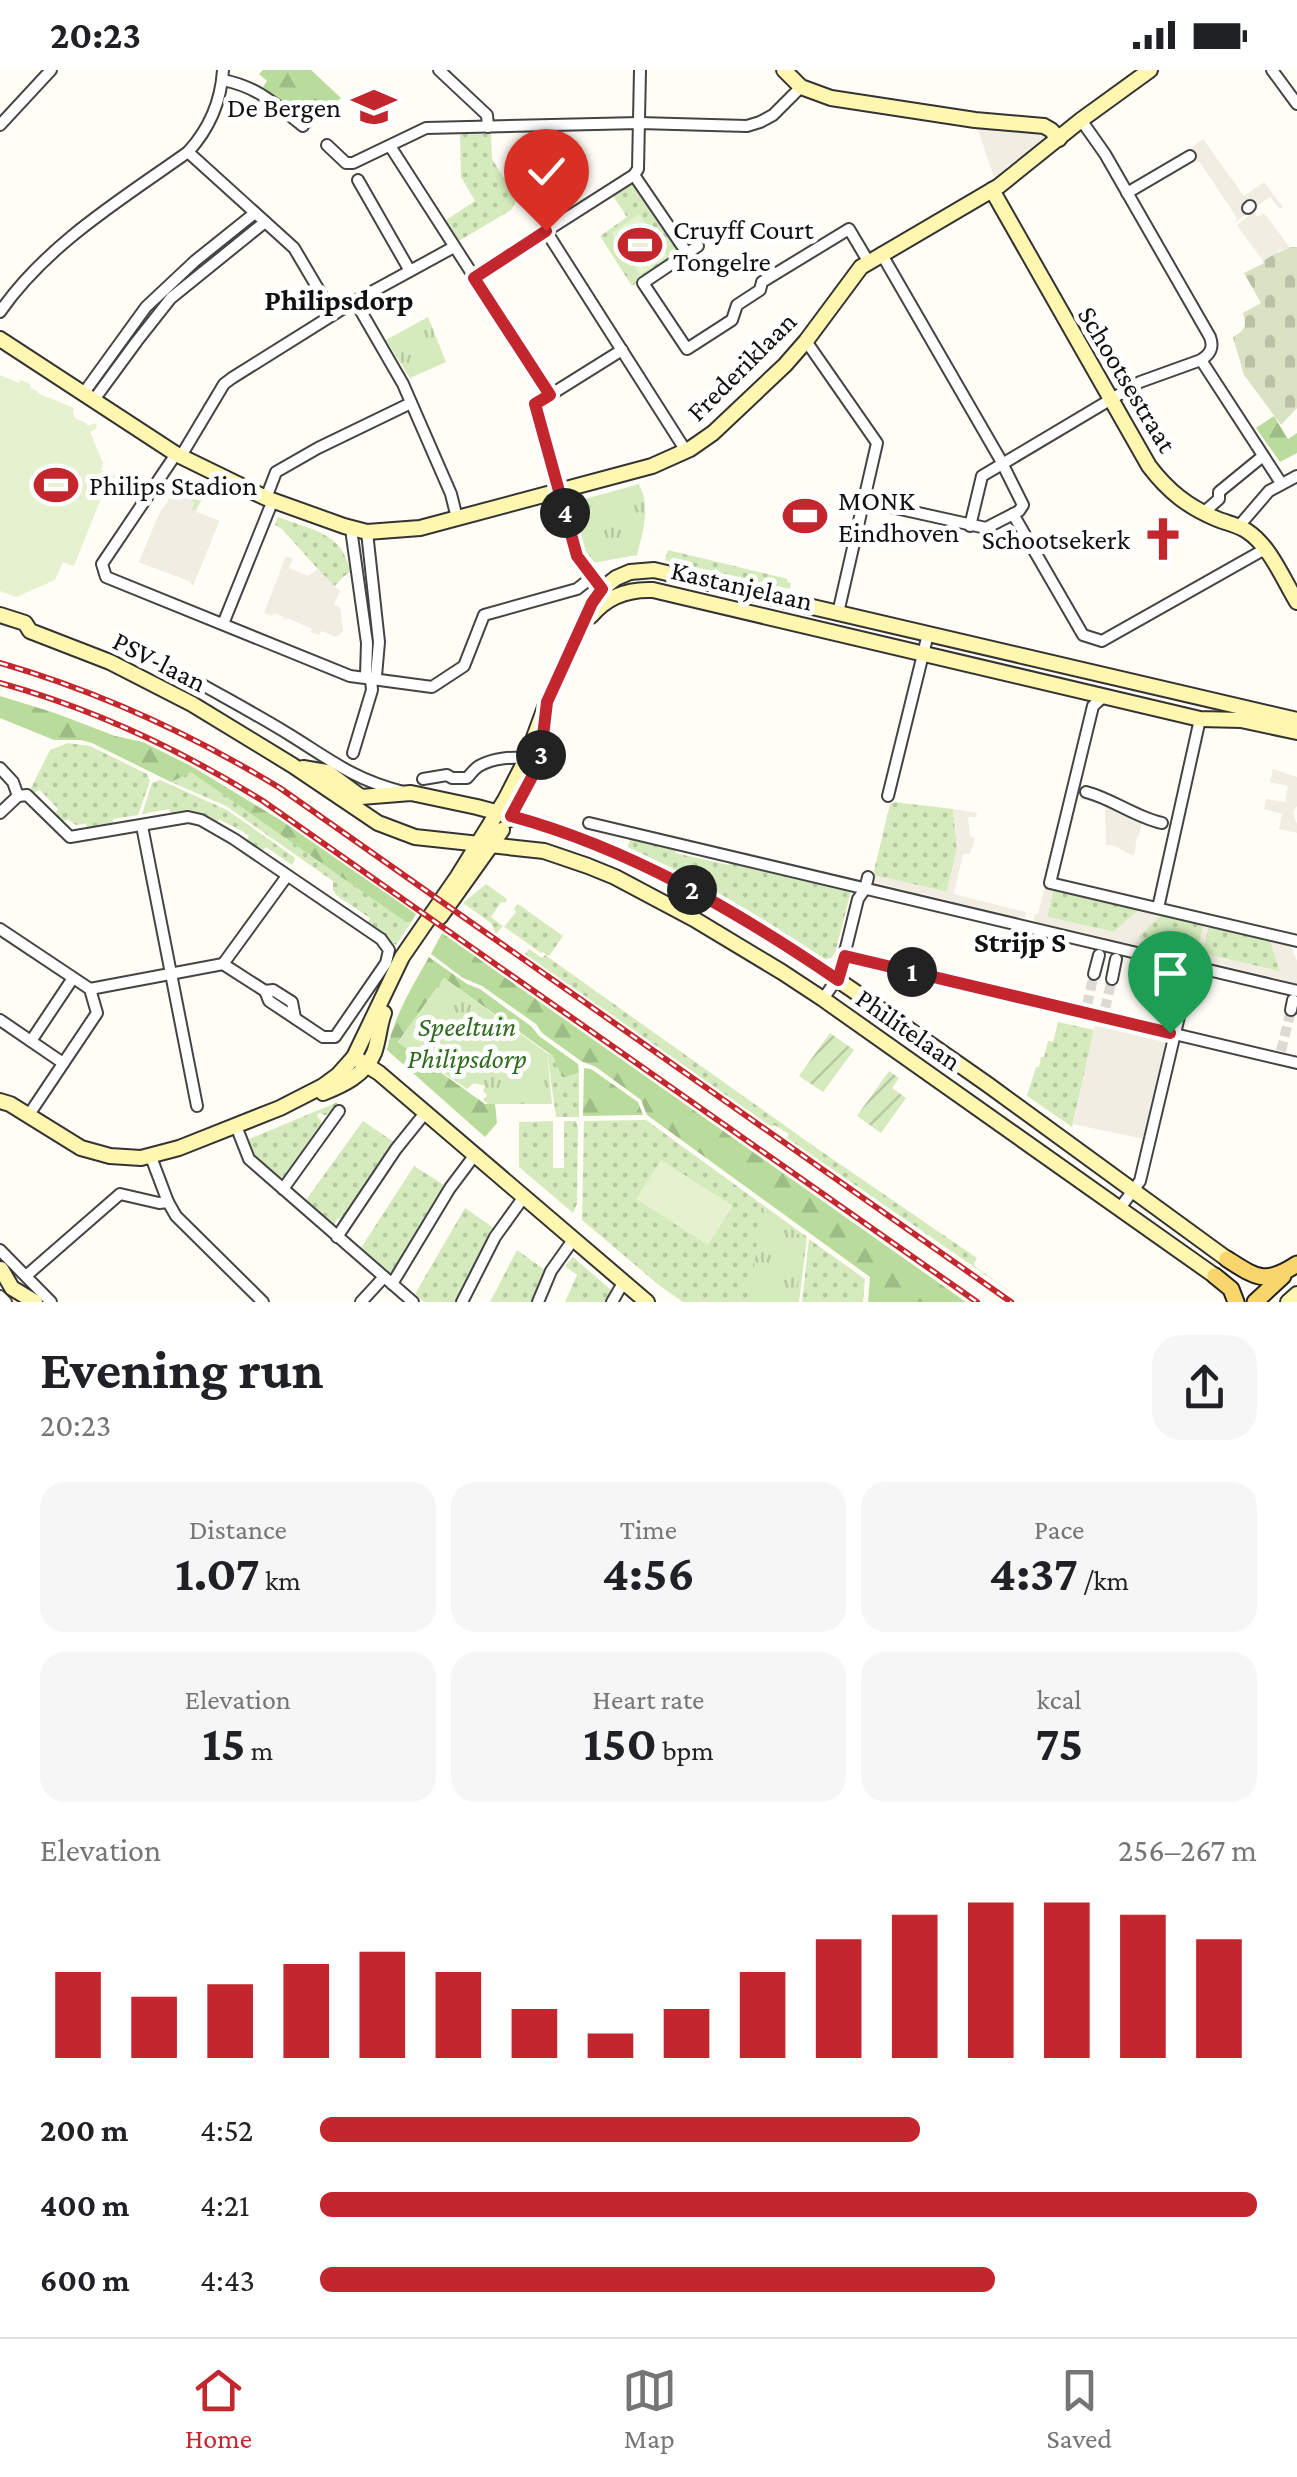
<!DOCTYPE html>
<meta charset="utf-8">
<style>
body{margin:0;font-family:"Crimson Pro",serif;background:#f6f6f6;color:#202124;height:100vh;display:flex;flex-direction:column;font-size:38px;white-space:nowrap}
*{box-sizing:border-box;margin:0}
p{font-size:32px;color:#757577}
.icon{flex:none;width:55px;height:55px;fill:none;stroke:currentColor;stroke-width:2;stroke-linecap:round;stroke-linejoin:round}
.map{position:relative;height:1232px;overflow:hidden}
.sheet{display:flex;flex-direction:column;background:#fff;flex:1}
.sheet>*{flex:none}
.pin{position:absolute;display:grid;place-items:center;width:85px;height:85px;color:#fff;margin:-102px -42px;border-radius:50% 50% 50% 0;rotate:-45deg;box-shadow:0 0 10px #0007}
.pin .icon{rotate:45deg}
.km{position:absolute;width:50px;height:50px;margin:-25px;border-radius:50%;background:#222;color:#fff;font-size:28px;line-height:50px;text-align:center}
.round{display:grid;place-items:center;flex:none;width:105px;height:105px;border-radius:30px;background:#f6f6f6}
.head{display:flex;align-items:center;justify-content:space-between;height:170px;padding:0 40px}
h1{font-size:55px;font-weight:700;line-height:75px}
.stats{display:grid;grid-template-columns:repeat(3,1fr);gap:15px;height:170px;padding:10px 40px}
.stats div{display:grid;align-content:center;border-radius:25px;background:#f6f6f6;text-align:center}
.stats b{font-size:50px;font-weight:700}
.stats small{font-size:28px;font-weight:400}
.stats p{font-size:28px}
.chart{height:280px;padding:20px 40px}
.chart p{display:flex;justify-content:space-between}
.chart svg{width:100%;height:180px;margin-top:10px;stroke:#c4262e;stroke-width:6}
ul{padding:0 40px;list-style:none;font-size:32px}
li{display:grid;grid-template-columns:160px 120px 1fr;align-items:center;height:75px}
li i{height:25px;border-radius:12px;background:#c4262e}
.status{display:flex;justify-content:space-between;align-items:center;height:70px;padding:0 50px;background:#fff;direction:ltr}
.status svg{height:28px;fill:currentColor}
.tab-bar{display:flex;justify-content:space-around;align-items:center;height:140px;border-top:2px solid #e0e0e0;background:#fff;font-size:28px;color:#757577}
.tab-bar a{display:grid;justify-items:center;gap:5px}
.tab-bar .active{color:#c4262e}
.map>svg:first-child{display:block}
.grass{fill:url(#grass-dots)}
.forest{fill:url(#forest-firs)}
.cemetery{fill:url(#cemetery-stones)}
.park{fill:url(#park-tufts)}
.garden{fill:url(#garden-furrows)}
.pitch{fill:#e6f2cf}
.plaza{fill:#f1ede2}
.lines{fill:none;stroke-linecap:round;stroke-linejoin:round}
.street-tunnel{stroke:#dbdad3;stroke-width:10;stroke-dasharray:10 5;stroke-linecap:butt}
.street-casing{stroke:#444;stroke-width:14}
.secondary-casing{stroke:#333;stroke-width:18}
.primary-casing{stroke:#222;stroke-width:19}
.street{stroke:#fff;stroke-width:10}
.secondary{stroke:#fff6b0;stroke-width:14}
.primary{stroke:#f9d66b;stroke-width:15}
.rail-casing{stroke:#c4262e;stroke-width:6}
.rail{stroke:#fff;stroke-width:2.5;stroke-dasharray:8;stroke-linecap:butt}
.route-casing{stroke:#fff;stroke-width:20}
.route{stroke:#c4262e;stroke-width:12}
.labels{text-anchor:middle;stroke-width:10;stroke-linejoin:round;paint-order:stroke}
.poi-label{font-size:28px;fill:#111;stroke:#fff;text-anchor:start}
.street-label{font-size:28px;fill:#111;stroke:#fff}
.park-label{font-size:28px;font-style:italic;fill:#2f6b1f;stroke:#fff}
.neighbourhood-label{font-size:30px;font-weight:bold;fill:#111;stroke:#fff}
</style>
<div class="status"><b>20:23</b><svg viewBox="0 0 49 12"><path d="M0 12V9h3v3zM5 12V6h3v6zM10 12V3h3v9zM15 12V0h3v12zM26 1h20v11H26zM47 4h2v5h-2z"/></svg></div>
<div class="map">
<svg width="1297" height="1232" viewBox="0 0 1297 1232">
<defs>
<pattern id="grass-dots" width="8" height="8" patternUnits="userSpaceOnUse" patternTransform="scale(2.5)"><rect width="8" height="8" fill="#d5ebbd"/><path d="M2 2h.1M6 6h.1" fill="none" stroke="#b6c8a1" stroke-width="1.8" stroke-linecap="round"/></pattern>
<pattern id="forest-firs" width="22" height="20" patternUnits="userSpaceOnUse" patternTransform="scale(2.5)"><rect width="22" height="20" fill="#b9dc9c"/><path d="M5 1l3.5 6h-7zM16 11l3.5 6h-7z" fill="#9ebc85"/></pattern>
<pattern id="cemetery-stones" width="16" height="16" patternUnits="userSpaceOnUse" patternTransform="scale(2.5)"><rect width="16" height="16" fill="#d9e3c4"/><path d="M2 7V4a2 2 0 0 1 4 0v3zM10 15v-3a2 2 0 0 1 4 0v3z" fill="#b9c2a7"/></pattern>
<pattern id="park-tufts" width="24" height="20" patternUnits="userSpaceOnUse" patternTransform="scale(2.5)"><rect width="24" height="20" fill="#d5ebbd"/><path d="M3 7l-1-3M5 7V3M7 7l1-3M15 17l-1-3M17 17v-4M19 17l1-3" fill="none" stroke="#b6c8a1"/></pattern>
<pattern id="garden-furrows" width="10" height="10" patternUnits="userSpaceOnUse" patternTransform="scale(2.5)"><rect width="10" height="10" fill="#d5ebbd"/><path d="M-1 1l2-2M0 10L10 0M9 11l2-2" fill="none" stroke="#b6c8a1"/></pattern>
</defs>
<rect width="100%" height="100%" fill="#fffdf5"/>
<g class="grass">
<path d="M460 64H491L492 89 517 129 511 140 459 171 446 150 475 131 461 107Z"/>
<path d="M634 113 680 182 678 186 632 216 600 166 627 147 613 126Z"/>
<path d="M278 447C311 460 343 462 350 502L343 507 334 517 282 459 275 455Z"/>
<path d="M668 480 788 509 787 512 791 513 790 519 665 490Z"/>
<path d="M68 673 90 676 147 704 150 711 138 745 113 749V756L88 760 86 754 76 755 67 749 62 753 54 746 58 739 40 720 32 724 31 718 50 680Z"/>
<path d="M191 701 406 851H412L396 875 366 855 370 848 336 825 333 820V811L226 736 171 712Z"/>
<path d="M160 710 227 740 294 787 295 790 292 795 266 777 262 782 246 773 249 765 219 749 215 755 171 746 169 739 142 744 152 713Z"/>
<path d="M894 732 953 739 957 778 947 822 873 805 890 734Z"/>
<path d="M630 769 676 779 675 783 729 795 730 793 851 821 835 883 831 888 823 890C761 850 696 808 627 780Z"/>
<path d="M486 814 507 829 505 833 501 832 491 847 504 857 516 842 514 839 518 834 563 866 549 886 543 882 541 883 503 856 496 864 491 853 463 833Z"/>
<path d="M1054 818 1141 838 1114 862 1047 847Z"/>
<path d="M1162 844 1204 854 1197 882 1136 868Z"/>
<path d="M1209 855 1270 870 1281 902 1202 883Z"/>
<path d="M529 879 542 888 545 885 815 1077 977 1188 973 1195 1025 1232 787 1068 789 1064 774 1055 772 1057 525 884Z"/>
<path d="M1058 952 1094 960 1072 1057 1027 1026 1036 997H1039L1041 987H1044L1048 971 1053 972Z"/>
<path d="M547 983 553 986 562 1006 579 1003V1047H556Z"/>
<path d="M338 1032 333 1042 325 1045 319 1043 317 1046 321 1051V1059L285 1108H282L255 1087 249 1069Z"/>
<path d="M646 1050 807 1167 799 1232H683L660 1216 582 1150 584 1051Z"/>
<path d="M363 1051 394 1072 342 1150 338 1148 334 1154 306 1130Z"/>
<path d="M553 1051V1098H564V1051H576L578 1058 577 1134 573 1143 519 1097V1052Z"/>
<path d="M414 1096 444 1115 393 1205 361 1178Z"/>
<path d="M465 1138 494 1158 456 1232H424L415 1224Z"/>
<path d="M809 1169 865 1209 863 1232H802Z"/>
<path d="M517 1180 545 1200 531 1232H490Z"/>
<path d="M573 1187 611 1220 605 1232H565L577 1205 565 1196Z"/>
</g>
<g class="forest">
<path d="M263 0H311L341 28 310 59 264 22 263 17 267 11 259 4Z"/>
<path d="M1274 346 1288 369 1297 363V383L1280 392 1256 358Z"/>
<path d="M0 626 55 643 115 666 143 672 193 697 282 751 416 844 412 851 406 852 191 702 171 712 92 673 81 670H54L0 648Z"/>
<path d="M442 863 966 1232H868L870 1207 647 1045 641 1030 596 997 581 991 542 963 536 954 482 916 463 908 431 884Z"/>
<path d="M429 887 467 914 480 919 532 957 539 966 578 994 579 1003 562 1007 553 986 444 908 398 972 485 1034H495L497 1053 485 1067 387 980C394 946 412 917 429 887Z"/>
<path d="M584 998 591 999 638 1032 643 1045 583 1046Z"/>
</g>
<path class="cemetery" d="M1291 177H1297V338L1281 355 1244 305 1233 267C1245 260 1247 257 1243 243L1261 233 1244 203 1264 193 1263 191 1277 182 1278 183Z"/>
<g class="park">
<path d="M428 247 446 292 410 308 386 270Z"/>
<path d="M179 414 203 426 196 442 219 451 193 515 190 511 139 492 159 445Z"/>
<path d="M639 414C651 437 643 461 637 485L593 493 583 484 571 438 578 431Z"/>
<path d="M444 908 547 983 552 1034H488L483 1030 487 1025 483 1021 485 1016 474 1013 467 1019 398 972Z"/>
<path d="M761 1137 804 1168 796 1232H750Z"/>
</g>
<g class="garden">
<path d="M830 963 854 980 823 1022 799 1006Z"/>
<path d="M889 1001 899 1008 892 1018 906 1028 881 1063 857 1046Z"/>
</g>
<g class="pitch">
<path d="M639 144 668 186 640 205 612 163Z"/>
<path d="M0 305 19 313 20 310 30 314V318L38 321 37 323 74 338 73 342 75 348 86 353 88 356 96 353 97 358 90 362 103 393 101 400 116 406 107 427 102 426 74 496 63 492 55 510 16 527 0 521Z"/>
<path d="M661 1090 733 1136 708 1175 636 1129Z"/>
</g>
<g class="plaza">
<path d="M977 57 997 59V62H1001L1002 59 1018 61V58L1043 60 1047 63 1049 69 1031 87 1023 89 1020 87 1018 89 1020 92 1012 98 1009 95 1006 97 1009 100 995 110Z"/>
<path d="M1203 69 1244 126 1264 112 1283 137 1280 139 1270 127 1234 153 1237 148 1199 91 1194 93 1187 81Z"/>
<path d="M1254 142 1257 147 1264 143 1290 178 1276 182 1263 191 1237 155Z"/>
<path d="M183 416 189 419 185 427 195 432 192 440H195L202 425 196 442 219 451 193 515 190 511 139 492 159 445 170 428 178 426Z"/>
<path d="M286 486 293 489 289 498 308 506 318 499 340 521 334 534 340 538 343 562 336 567 321 561 319 565 311 562 312 559 287 548 283 550 284 547 274 543 272 546 264 543Z"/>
<path d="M1273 699 1297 707V736L1293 743 1297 754V763L1279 759 1282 744 1264 739 1266 729 1285 732 1288 716 1270 712Z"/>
<path d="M1082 717 1141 737V740L1164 746 1161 757 1142 753 1139 766 1137 767 1134 786 1112 775H1106L1105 735 1080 729Z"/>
<path d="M953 739 977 743 976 747H968L970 766 975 768 970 784H963L954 824 1026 842 1025 848 1020 847 1019 852 1009 850 1010 845 955 832 953 837 951 836 952 831 920 823 914 827 906 825 910 821 872 812 873 805 947 822 957 778Z"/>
<path d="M1045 816 1054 818 1047 847 1114 862 1141 838 1162 844 1138 868 1197 882 1204 854 1209 855 1202 883 1280 902 1270 870 1291 875 1297 891V918L1286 915 1284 910 1201 890 1199 894 1194 893 1195 888 1130 874 1126 877 1103 872 1106 868 1046 854 1044 858 1035 855 1036 851 1033 850 1035 844H1038Z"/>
<path d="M1021 920 1169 955 1143 1069 1073 1054 1095 954 1018 935Z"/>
</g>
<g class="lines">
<g class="street-tunnel">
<path d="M1087 935 1094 904"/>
<path d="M1105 939 1112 909"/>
<path d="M1281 981 1291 940"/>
</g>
<g class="street-casing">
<g id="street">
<path d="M439 0 487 45 488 57"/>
<path d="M1272 0 1297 34"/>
<path d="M223 10C258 17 275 34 303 56"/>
<path d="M0 55 51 0"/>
<path d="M327 75 346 93H353L426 58 639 53 747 56 760 52 773 45 801 17"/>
<path d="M390 76 550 325 535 334 559 421"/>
<path d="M188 82 294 178 333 244"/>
<path d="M634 105 687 183"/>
<path d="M358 110 410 201"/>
<path d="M1127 123 1190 86"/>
<path d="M1248 138 1250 136"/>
<path d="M546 161 686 381"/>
<path d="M698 176 643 213 687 279 732 250 737 235 760 220 762 212 849 159 868 191"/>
<path d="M474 207 634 105 638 99 640 0"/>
<path d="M355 231 403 314 451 424 457 448"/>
<path d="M0 242C47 174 122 129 188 82 210 58 221 32 223 0"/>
<path d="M806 271 877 373 838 543"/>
<path d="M1201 290 1281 413"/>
<path d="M83 324 146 237 195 191 255 143"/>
<path d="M550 325 622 280"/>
<path d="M93 331 137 271 171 228 265 152"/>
<path d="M176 384 102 494 106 507 350 606 432 617 464 596 484 545 577 519 591 508"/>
<path d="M181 386 224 314 232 308 355 231 454 177"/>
<path d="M266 428 276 402 318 378 411 333"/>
<path d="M864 431 986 458 1019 441 1023 435 1000 389 881 183"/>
<path d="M1203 443 1219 429V422L1263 386"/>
<path d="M1013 444 1083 565 1102 571 1265 479"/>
<path d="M970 456 982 406 1140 312 1201 290C1210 284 1214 278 1210 267L1105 84 1081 50"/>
<path d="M1239 456 1269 421 1297 406"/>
<path d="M351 459 367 573 366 605 371 609 372 620 353 683"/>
<path d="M367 462 379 572 376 606 371 609"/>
<path d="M223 554 273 430"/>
<path d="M201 614C231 631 261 647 290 665 329 689 353 709 400 721"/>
<path d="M1104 626 1093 636 1050 813 1297 871"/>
<path d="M0 698 13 712 18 726 27 725 70 767 188 747 201 750 234 769 381 869 389 880 386 893 335 967H323L269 931 265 921 223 894 90 919"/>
<path d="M423 709 447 705 452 708H467C471 704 474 699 479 696 493 688 514 686 529 689"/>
<path d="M1086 722C1113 729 1135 747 1162 753"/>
<path d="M888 726 928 564"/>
<path d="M0 743 18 726"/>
<path d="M589 753 1297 921"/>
<path d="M142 756 197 1036"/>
<path d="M1158 838 1200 649"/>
<path d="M0 859 90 919 97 943 28 1046"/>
<path d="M845 886 1297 993"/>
<path d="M223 894 287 806"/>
<path d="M1094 904 1099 885"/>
<path d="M1112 909 1116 889"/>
<path d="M265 921 273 920 292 932 295 948"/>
<path d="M823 929 839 906 858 829 865 819 868 807"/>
<path d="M1291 940 1293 930"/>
<path d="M0 950 63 993"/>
<path d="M31 971 73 908"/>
<path d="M236 1056 249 1089 413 1232"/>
<path d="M151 1087 168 1132 176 1146 263 1232"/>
<path d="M283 1119 339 1041"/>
<path d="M1120 1138 1140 1111 1191 896"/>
<path d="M337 1167 396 1079 425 1043"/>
<path d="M0 1180 51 1232"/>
<path d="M27 1205 120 1124 159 1133 168 1132"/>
<path d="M392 1214 450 1118 474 1086"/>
<path d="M0 1226 6 1232"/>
<path d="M361 1232 384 1207"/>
<path d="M462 1232 495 1167 523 1128"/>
<path d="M538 1232 551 1201 573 1170"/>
<path d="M612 1232 623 1213"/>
</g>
</g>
<g class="secondary-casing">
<g id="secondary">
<path d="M784 0 801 17 831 28 975 50 1044 56 1051 60 1059 69"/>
<path d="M992 120 1149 396C1168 421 1188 437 1217 449 1227 453 1238 455 1247 461 1270 476 1283 509 1297 532"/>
<path d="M0 269 176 384 266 428 344 456 367 462 420 458 652 396 690 379 713 363 785 295 806 271 861 197 999 116 1081 50 1150 0"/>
<path d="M559 421 579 490 605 523"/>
<path d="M0 545 25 553 30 561 110 592 192 634 292 695 378 753 415 767 544 781 588 796 615 807 694 849 782 902 823 929 1215 1206"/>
<path d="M591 546C607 526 628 519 653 520L1200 649 1241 650 1297 662"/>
<path d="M303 698 327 702 361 727 411 723 477 737 544 755 623 786 702 825 793 880 851 919 987 1014 1227 1189"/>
<path d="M508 750 540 691 545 650"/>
<path d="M440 847 502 760"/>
<path d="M354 987 379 1003 647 1232"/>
<path d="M323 1023C343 1015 365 1005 374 983 379 970 379 956 384 943"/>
<path d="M0 1031 10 1034 81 1078 110 1086 141 1088 179 1078 280 1038 323 1016 338 1005 354 987 402 887 458 806 505 730 526 689 547 632 592 533 602 519 616 508 630 502 654 500 1297 650"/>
<path d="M1 1199 12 1218 35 1232"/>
<path d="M1288 1232 1297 1224"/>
</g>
</g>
<g class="primary-casing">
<g id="primary">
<path d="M1227 1189C1257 1208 1265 1215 1297 1194"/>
<path d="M1215 1206 1231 1219 1236 1232"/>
<path d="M1255 1232 1283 1206"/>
</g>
</g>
<use href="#street" class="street"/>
<use href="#secondary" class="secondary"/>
<use href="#primary" class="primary"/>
<g class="rail-casing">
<g id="rail">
<path d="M0 593C100 622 191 664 280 718L1011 1232"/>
<path d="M0 613C94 639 181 680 263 731L977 1232"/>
</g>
</g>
<use href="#rail" class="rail"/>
</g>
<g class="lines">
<g class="route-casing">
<path id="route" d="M546 161 474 208 550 325 535 334 577 486 602 519 592 533 547 632 540 692 511 746C629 778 737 841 838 910L845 886 1170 963"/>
</g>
<use href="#route" class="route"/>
</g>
<defs>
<g id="school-bare" transform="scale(3.45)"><path d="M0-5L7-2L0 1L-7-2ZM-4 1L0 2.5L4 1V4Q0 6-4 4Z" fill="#c4262e" stroke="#fff" stroke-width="2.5" paint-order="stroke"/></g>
<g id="stadium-bare" transform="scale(3.45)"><path d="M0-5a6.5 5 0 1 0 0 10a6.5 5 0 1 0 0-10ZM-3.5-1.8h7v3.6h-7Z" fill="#c4262e" stroke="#fff" stroke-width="2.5" paint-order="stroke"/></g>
<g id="church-bare" transform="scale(3.45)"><path d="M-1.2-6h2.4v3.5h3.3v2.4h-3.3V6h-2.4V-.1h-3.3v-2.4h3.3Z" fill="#c4262e" stroke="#fff" stroke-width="2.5" paint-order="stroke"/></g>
</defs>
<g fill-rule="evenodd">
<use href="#school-bare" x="374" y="37"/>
<use href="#stadium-bare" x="640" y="175"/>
<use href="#stadium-bare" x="56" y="415"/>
<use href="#stadium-bare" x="805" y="446"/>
<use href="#church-bare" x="1163" y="469"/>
</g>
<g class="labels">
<g class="poi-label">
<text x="341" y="47" text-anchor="end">De Bergen</text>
<text x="673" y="169">Cruyff Court<tspan x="673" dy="32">Tongelre</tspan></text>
<text x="89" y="425">Philips Stadion</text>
<text x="838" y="440">MONK<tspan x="838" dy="32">Eindhoven</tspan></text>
<text x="1130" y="479" text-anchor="end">Schootsekerk</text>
</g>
<g class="street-label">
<text transform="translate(741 296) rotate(-45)" y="10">Frederiklaan</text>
<text transform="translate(1128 309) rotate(59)" y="10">Schootsestraat</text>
<text transform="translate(742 515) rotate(13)" y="10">Kastanjelaan</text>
<text transform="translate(160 591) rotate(27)" y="10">PSV-laan</text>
<text transform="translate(909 959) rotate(35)" y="10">Philitelaan</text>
</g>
<g class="park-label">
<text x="467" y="966">Speeltuin<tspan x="467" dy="32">Philipsdorp</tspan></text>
</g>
<g class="neighbourhood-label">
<text x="339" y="240">Philipsdorp</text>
<text x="1020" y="882">Strijp S</text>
</g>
</g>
</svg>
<div class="pin" style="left:1170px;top:963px;background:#1e9e55"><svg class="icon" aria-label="arrive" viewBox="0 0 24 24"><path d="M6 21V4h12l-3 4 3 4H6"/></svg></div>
<div class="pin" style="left:546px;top:161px;background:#d93025"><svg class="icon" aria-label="check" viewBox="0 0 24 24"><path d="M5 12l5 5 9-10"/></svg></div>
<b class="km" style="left:912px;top:902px">1</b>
<b class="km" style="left:692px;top:820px">2</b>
<b class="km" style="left:541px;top:685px">3</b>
<b class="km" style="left:565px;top:443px">4</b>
</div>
<section class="sheet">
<div class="head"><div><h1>Evening run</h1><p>20:23</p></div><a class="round"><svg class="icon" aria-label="share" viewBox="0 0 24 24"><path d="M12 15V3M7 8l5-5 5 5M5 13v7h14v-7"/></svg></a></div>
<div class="stats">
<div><p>Distance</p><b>1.07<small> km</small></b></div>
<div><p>Time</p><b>4:56</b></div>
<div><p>Pace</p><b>4:37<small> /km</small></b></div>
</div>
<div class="stats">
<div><p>Elevation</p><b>15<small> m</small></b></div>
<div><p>Heart rate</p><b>150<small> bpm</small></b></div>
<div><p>kcal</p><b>75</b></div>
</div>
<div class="chart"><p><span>Elevation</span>256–267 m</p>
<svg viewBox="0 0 160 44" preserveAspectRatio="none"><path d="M5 44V23M15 44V29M25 44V26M35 44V21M45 44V18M55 44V23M65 44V32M75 44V38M85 44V32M95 44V23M105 44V15M115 44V9M125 44V6M135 44V6M145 44V9M155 44V15"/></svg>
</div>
<ul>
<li><b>200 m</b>4:52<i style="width:64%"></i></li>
<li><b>400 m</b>4:21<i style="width:100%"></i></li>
<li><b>600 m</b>4:43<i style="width:72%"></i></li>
</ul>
</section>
<nav class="tab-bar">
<a class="active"><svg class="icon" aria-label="home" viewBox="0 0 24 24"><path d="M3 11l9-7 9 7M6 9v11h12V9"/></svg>Home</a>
<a><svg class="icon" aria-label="map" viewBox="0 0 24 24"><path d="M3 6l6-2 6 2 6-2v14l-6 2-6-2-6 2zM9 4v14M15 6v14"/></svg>Map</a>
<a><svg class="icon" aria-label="saved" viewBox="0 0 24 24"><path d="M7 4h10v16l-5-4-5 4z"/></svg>Saved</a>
</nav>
